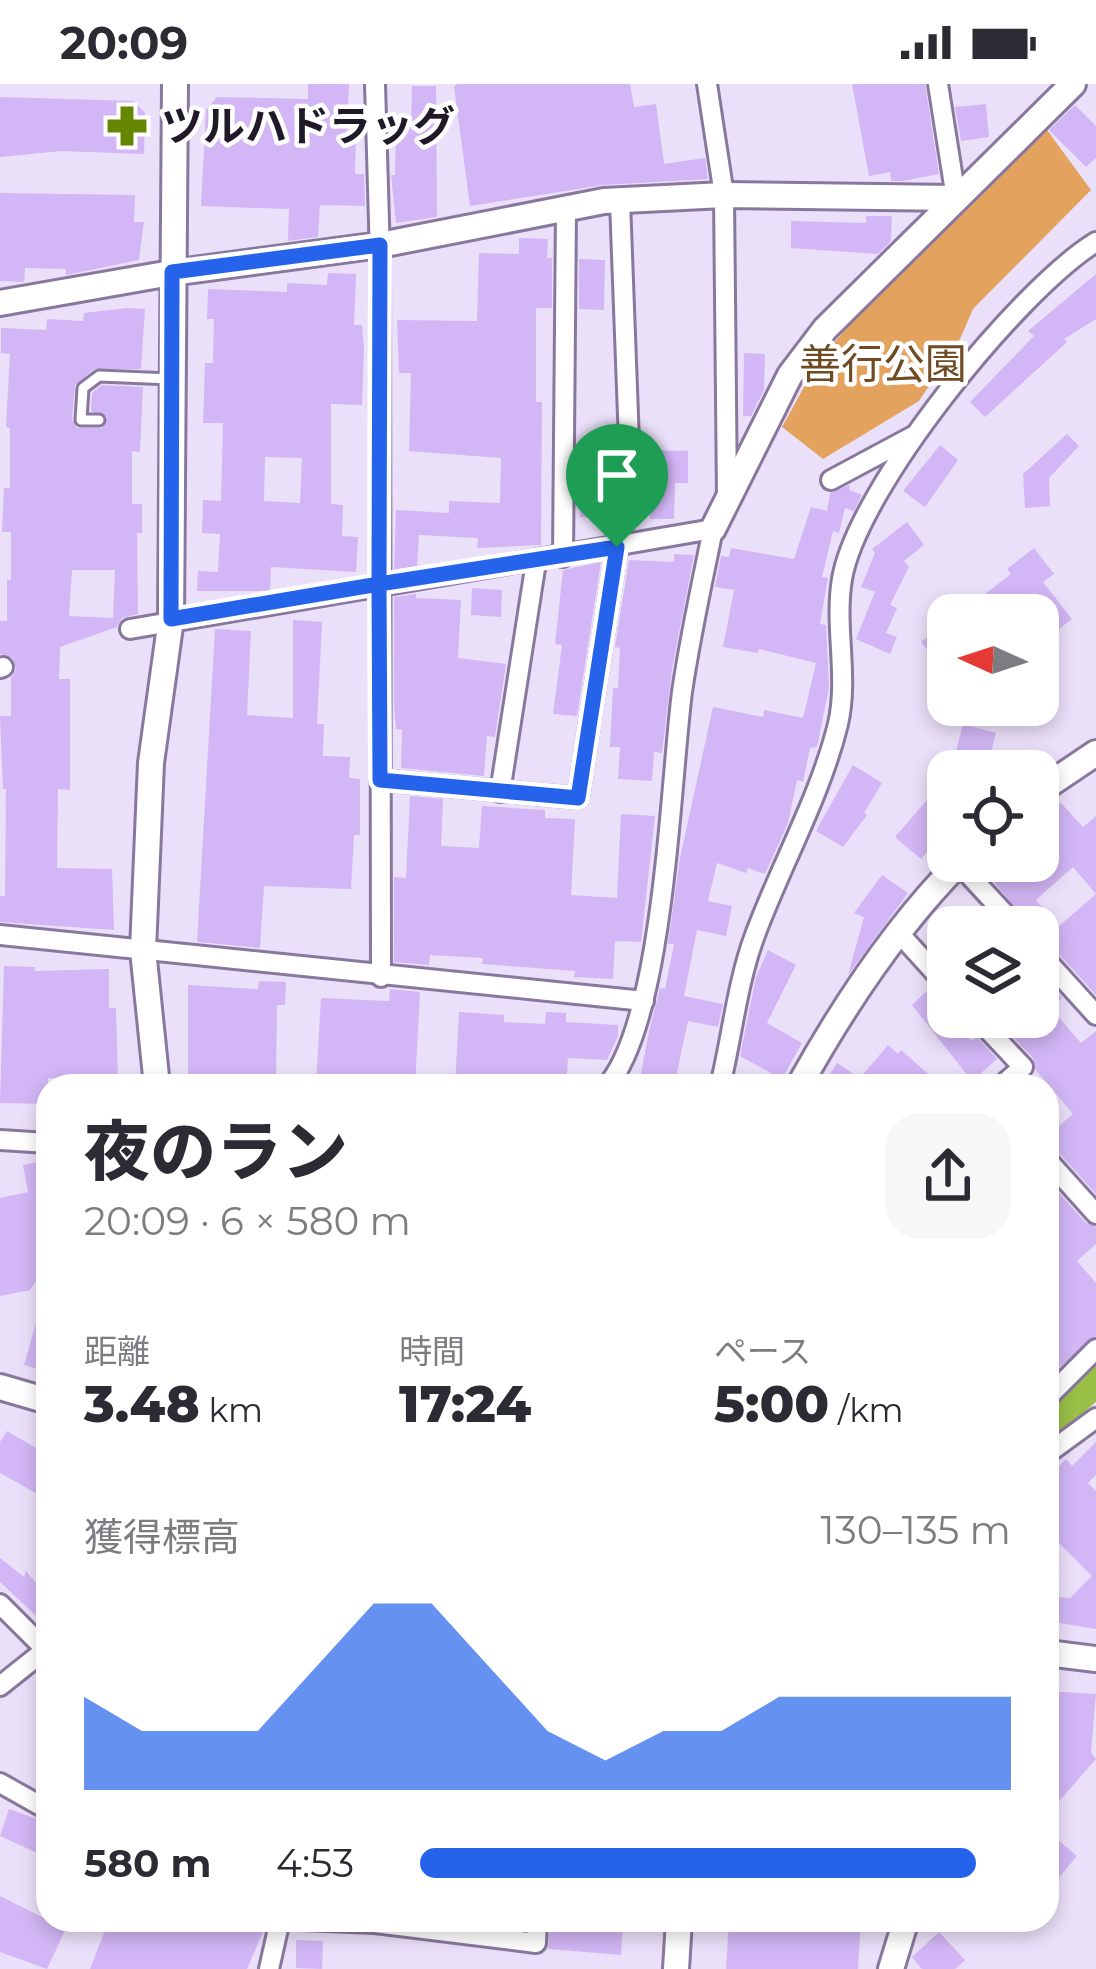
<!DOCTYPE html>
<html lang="ja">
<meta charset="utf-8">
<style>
body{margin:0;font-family:Montserrat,"Noto Sans JP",sans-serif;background:#f7f7f7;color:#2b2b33;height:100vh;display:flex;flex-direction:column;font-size:45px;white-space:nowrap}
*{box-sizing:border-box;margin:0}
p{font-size:39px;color:#7c7c81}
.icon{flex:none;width:66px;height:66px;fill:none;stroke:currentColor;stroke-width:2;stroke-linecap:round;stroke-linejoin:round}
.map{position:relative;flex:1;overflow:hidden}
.sheet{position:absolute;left:36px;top:990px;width:1023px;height:858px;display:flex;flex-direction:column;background:#fff;border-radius:36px;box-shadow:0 6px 18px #0003}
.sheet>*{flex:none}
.needle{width:78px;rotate:273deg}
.buttons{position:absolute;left:927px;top:510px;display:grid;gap:24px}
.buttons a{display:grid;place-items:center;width:132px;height:132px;border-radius:24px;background:#fff;box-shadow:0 6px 18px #0003;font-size:60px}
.pin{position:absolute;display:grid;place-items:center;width:102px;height:102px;color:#fff;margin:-123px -51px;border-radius:50% 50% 50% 0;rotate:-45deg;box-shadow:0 0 12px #0007}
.pin .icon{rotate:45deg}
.round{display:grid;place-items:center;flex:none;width:126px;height:126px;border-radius:36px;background:#f7f7f7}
.head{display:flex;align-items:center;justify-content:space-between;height:204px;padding:0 48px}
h1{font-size:66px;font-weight:800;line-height:90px}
.metrics{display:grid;grid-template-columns:repeat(3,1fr);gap:18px;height:204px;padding:12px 48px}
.metrics div{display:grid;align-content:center}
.metrics b{font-size:51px;font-weight:800}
.metrics small{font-size:33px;font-weight:400}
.metrics p{font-size:33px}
.chart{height:336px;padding:24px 48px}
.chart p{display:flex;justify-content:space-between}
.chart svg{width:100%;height:216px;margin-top:12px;fill:#2563eb;opacity:.7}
ul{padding:0 48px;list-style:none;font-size:39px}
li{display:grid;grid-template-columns:192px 144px 1fr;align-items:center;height:90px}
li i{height:30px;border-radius:15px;background:#2563eb}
.status{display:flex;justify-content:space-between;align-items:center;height:84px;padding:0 60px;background:#fff;direction:ltr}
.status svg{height:33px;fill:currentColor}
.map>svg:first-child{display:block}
.green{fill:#e4a25f}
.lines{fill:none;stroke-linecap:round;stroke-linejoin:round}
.river{stroke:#99bf47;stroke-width:42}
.building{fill:#d2b6f5;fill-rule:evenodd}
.lane-casing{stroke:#89789e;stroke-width:15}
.street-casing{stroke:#89789e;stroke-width:24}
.secondary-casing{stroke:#89789e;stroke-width:30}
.lane{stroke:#fff;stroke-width:9}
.street{stroke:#fff;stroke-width:18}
.secondary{stroke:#fff;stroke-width:24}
.route-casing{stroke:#fff;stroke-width:24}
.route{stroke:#2563eb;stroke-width:15}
.labels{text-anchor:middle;stroke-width:9;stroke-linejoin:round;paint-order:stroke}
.poi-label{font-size:42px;font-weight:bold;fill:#201928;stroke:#fff;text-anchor:start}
.park-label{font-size:42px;fill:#6f4b24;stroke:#fff}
</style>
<div class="status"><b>20:09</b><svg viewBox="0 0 49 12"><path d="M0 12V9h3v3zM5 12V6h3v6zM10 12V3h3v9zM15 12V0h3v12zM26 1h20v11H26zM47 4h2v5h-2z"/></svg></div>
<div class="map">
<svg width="1096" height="1885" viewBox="0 0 1096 1885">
<rect width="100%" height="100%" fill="#ebe0f9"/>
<path class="green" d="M1047 46 1091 106 973 225 960 255 919 317 823 375 782 343 819 276 901 182Z"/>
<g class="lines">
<path class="river" d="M1047 1332 1096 1290"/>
</g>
<g class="building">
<path d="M308 0H349L347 54H356L355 90H364L365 122 320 121 318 153 288 157 289 125 201 122 206 26 217 13 308 15Z"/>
<path d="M457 0H630L634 23 656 20 664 80 705 74 708 95 603 101 470 122 454 3Z"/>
<path d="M852 0H925L939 90 903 97H891L890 88 869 92Z"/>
<path d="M412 2H436L437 133 396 139 391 91H395L396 42 411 43Z"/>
<path d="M0 13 134 17 145 29 144 70 61 67 0 73Z"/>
<path d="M986 20 989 53 961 57 955 23Z"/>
<path d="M1075 21 1096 42V74L1086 83 1049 46Z"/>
<path d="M0 109 135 111 134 138H144L139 176 66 191V185L25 184 24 198 0 197Z"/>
<path d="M866 132H892L891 157 878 170 791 164V137L866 139Z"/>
<path d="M519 154 548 155 547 174H552V224H536V318H542L541 461 477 464 478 454 419 451 417 482 394 486 396 426 449 429V417L500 419 501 374 409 367 411 289H399L397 236 477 237 479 169 519 170Z"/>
<path d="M579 175 605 176 604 226 579 225Z"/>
<path d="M328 189 356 190 354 241H362L364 265 362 321 331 320V420L343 421 342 452 358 453 356 488 271 483 270 507H197L198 487 218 488 220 450 202 449 203 416 221 417 223 339H203L205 279H213L214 235H207L208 205 287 208V199L327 201ZM265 373 302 374 300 419 264 417Z"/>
<path d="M1096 190V235L1064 255 1067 258 985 333 970 318 1034 252 1028 247Z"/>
<path d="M127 224 145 225 141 285H94L75 301 72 335 77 344H102L107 333 91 327 92 309 102 301 143 303 140 368 132 367V420H142V449H137L138 530 122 534 117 543 60 563 59 595H70V706L58 705 57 784 112 785 114 846 0 838V812H5L6 705H3L0 632H11V594L16 585 13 574 0 570V537H7V496H11V448H2L4 404H10V344L6 343 10 270 1 269V244L46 246 47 235 83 237 84 229ZM72 486H115L113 534 69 532Z"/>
<path d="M744 269 765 270 764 306 751 332H743Z"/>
<path d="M1067 350 1079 362 1049 394 1050 422 1025 424 1023 390Z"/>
<path d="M940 361 958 376 925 423 903 407Z"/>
<path d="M604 364 628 371 640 366 688 367V399H675L674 435H650L651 409 603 407Z"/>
<path d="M850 401 849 406 862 411 854 427 845 424 839 449 833 447 822 493 828 494 820 540 826 541 829 603 817 663 810 664 803 698 797 696 788 739 765 790 748 784 746 789 717 779 708 817 732 822 726 852 697 846 684 912 723 920 718 943 688 937 674 1002H643L639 999 650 943 660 904 665 905 674 860H668L680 774 713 623 763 633 764 626 803 634 816 579 759 565 758 569 723 563 734 506 715 503 721 472 729 473 731 464 794 475 811 423 827 427 830 409Z"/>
<path d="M581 413 615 415 614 434 580 433Z"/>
<path d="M907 438 924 461 904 477 909 483 890 521 897 524 886 549 897 553 890 570 856 555 875 508 861 503 875 469 872 465Z"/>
<path d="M1034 464 1054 490 1043 498 1072 535 1038 561V531H958L1011 490 1007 485Z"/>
<path d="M674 470 694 471 672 585 662 669 654 668 652 697 618 695 620 663H610L613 604H618L620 564 615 563 629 476 674 478Z"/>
<path d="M601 478 577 632 553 630 562 561 555 560 563 486Z"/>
<path d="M472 504 502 506 501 533 471 531Z"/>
<path d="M416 510V514L461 516 458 574 506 580 495 653 487 652 484 692 401 684 402 646 396 645 394 620V513Z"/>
<path d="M293 536 322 538 317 640H324L323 672 350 673 349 694 360 695V751H354L351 805 264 802 260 864 197 858 215 545 251 547 247 631 293 634Z"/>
<path d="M948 537V593L921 558Z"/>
<path d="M963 640 996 649 986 687H951Z"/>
<path d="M853 681 882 699 864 729 867 731 843 763 816 747Z"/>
<path d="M948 692V743L921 775 895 753Z"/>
<path d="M410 712 443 715 441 762 479 764 482 722 545 726V734L575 735 571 811 617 814 621 730 655 732 641 858 615 857 613 895 574 893 575 887 482 880 483 874 430 871 429 881 394 878V793L406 794Z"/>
<path d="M1061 719 1083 743 1096 732V911L1048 858 1038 854V843H1030L977 777H1038V740ZM1073 783 1096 810 1059 842 1036 816Z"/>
<path d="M882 791 908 809 848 891 864 833 854 829Z"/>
<path d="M768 866 796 881 767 939 802 959 782 995 740 972 756 893Z"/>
<path d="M4 882 35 883V887L109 885V924H116L118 998 48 994V1020L0 1019Z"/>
<path d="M1038 887 1062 914 1051 924 1081 959 1096 947V1110L1061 1071 1047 1067V1052L1073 1030 1036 986 1033 974 997 936 1038 933Z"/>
<path d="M259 897 286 898 285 921H277L276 1002H188V901L258 905Z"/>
<path d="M390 905 420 908 415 1002H316L321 914 389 917Z"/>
<path d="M928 906 972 957 977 953 997 975 972 997 912 921Z"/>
<path d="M459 928 504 931V938L545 940 546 928 566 929V938L618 941V952L607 976 568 974 566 1002H455Z"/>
<path d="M888 961 898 970 901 966 942 1002H838L827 995 837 979 860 994Z"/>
<path d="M43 1077 48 1101V1179L30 1206 0 1212V1114L28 1108 23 1081Z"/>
<path d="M1051 1100 1086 1139 1096 1143V1160L1077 1177 1096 1199V1252L1047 1294V1104Z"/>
<path d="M43 1215H48V1288L24 1281Z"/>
<path d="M7 1347 48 1371V1416L0 1389V1358Z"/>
<path d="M1096 1358V1391L1088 1399 1096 1407V1545L1047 1537V1512L1070 1514 1092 1492 1047 1447V1394L1066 1375 1072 1382Z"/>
<path d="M0 1474 24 1493 26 1487 48 1513V1543L0 1498Z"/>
<path d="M1047 1607 1096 1610 1091 1668 1096 1675 1047 1731V1654L1054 1647 1047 1641Z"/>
<path d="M9 1725 48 1739V1774L0 1752Z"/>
<path d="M1047 1747 1077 1772 1047 1808Z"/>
<path d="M0 1812 48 1836H70L47 1885 0 1868Z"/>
<path d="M109 1836H249L265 1843 247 1885H90Z"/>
<path d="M564 1836 623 1842 621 1871 548 1865 550 1840 564 1841Z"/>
<path d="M729 1836H861L858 1885H726Z"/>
<path d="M939 1848 965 1876 955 1885H922L912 1873Z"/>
<path d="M296 1856 323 1857 322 1885 296 1884Z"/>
</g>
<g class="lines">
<g class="lane-casing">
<path id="lane" d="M99 336H81L83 304 99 292 171 295"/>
</g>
<g class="street-casing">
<g id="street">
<path d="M375 0 380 173 381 893"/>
<path d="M707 0 724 111 727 414"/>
<path d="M938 0 956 114"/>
<path d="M620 117 629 358"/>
<path d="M831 396 915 351"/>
<path d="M563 473 566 125"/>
<path d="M130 545 713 445C702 499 690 553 682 608 670 702 664 935 607 1002"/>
<path d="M0 584 3 583"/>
<path d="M380 696 578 714 617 463"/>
<path d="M500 708 536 478"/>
<path d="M958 779 1017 843"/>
<path d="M899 849 948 903"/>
<path d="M0 851 644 917"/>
<path d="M1038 867 1096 931"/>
<path d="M976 933 1023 983 1001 1002"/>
<path d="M720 1002C732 953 737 899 755 851 781 781 820 713 838 640 849 592 834 543 842 495 857 405 1018 206 1096 158"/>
<path d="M0 1056 48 1059"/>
<path d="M1047 1084 1051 1080 1096 1130"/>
<path d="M1047 1314 1096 1265"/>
<path d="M1047 1370 1096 1334"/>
<path d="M0 1520 48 1568"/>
<path d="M0 1602 44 1567"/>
<path d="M0 1699 48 1726"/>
<path d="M301 1836 375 1839 536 1859 537 1836"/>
<path d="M269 1885 280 1836"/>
</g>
</g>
<g class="secondary-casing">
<g id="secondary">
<path d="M0 219 171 189 380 161 604 117 724 111 956 114"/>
<path d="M713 445 790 291 825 245 1073 0"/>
<path d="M1038 708 1096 669"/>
<path d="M157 1002 143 866 151 679 171 535 175 0"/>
<path d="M799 1002C844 921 896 842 961 777"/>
<path d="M0 1303 48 1317"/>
<path d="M1047 1569 1096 1575"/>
<path d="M676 1885 679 1836"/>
<path d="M891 1885 906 1836"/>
</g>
</g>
<use href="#lane" class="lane"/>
<use href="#street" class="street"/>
<use href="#secondary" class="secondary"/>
</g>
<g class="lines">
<g class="route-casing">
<path id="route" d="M617 463 379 500 380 161 172 188 171 535 379 500 380 696 578 714 617 463"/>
</g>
<use href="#route" class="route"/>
</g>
<defs>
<g id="pharmacy-bare" transform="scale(3.24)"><path d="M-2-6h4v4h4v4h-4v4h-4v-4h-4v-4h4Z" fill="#658601" stroke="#fff" stroke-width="2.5" paint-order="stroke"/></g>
</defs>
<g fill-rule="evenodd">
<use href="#pharmacy-bare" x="127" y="42"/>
</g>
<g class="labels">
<g class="poi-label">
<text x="161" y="57">ツルハドラッグ</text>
</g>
<g class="park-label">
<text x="883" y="295">善行公園</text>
</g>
</g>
</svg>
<div class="buttons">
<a><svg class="needle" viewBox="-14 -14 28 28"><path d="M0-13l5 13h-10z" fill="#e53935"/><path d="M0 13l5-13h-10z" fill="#7c7c81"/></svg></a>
<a><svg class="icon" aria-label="locate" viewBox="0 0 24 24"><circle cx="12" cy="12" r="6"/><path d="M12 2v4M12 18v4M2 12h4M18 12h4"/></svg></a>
<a><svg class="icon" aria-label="layers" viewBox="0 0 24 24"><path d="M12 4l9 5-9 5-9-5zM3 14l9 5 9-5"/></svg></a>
</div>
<div class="pin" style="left:617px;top:463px;background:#1e9e55"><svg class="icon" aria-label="arrive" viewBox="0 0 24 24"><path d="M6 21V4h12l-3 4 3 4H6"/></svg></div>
<section class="sheet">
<div class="head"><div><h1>夜のラン</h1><p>20:09 · 6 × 580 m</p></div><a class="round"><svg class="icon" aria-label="share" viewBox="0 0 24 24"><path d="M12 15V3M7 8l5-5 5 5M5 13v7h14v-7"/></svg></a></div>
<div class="metrics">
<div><p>距離</p><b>3.48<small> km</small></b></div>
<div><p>時間</p><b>17:24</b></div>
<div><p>ペース</p><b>5:00<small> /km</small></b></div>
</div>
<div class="chart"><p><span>獲得標高</span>130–135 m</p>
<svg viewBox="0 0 160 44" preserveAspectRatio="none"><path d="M0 44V25L10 32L20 32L30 32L40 19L50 6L60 6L70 19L80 32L90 38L100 32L110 32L120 25L130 25L140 25L150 25L160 25V44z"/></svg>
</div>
<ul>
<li><b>580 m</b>4:53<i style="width:94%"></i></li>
</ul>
</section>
</div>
